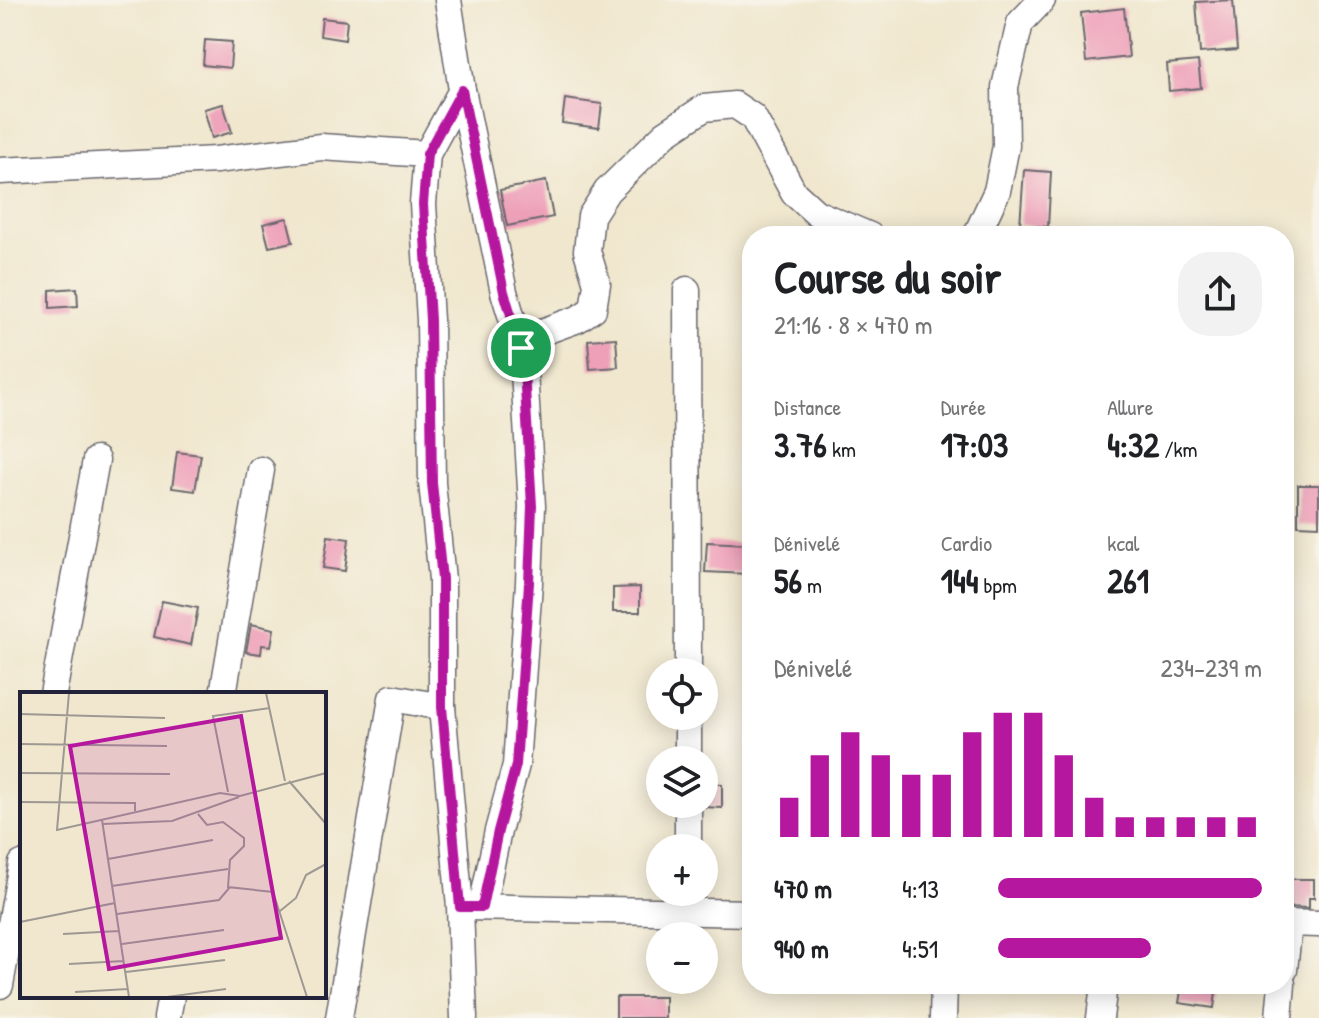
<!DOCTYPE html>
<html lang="fr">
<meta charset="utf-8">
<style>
body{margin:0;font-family:"Patrick Hand",sans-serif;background:#f2f2f2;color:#202124;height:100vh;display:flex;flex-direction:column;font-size:30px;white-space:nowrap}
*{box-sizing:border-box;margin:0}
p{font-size:26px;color:#757577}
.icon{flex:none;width:44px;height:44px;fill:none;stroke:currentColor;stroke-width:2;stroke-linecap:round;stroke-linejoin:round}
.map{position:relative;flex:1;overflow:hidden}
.panel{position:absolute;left:742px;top:226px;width:552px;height:768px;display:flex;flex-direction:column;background:#fff;border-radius:32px;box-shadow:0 4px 20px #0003}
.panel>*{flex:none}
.buttons{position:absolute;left:646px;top:658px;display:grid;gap:16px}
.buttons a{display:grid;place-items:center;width:72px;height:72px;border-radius:50%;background:#fff;box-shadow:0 4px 20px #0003;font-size:40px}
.pin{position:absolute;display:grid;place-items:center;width:68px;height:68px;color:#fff;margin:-34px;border:4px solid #fff;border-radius:50%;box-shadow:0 2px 8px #0007}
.round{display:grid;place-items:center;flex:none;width:84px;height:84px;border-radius:32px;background:#f2f2f2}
.headline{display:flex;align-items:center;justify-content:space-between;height:136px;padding:0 32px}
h1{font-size:44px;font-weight:800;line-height:60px}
.metrics{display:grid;grid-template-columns:repeat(3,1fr);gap:12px;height:136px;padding:8px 32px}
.metrics div{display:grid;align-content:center}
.metrics b{font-size:34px;font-weight:800}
.metrics small{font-size:22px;font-weight:400}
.metrics p{font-size:22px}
.chart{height:224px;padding:16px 32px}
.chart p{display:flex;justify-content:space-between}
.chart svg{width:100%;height:144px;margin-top:8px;stroke:#b5179e;stroke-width:6}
ul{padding:0 32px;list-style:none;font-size:26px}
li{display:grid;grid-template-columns:128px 96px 1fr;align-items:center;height:60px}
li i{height:20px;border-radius:10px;background:#b5179e}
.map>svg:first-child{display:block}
.building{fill:#eea0b9}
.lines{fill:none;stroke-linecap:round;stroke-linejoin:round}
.minor-casing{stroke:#6a676e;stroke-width:29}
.minor{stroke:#fff;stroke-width:26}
.route-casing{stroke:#fff;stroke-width:16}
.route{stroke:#b5179e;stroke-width:10}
.inset-road{fill:none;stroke:#9e9893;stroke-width:2}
.view{fill:#b5179e;fill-opacity:0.15;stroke:#b5179e;stroke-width:4}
.inset-edge{fill:none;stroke:#22223b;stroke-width:4}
</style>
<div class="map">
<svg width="1319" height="1018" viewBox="0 0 1319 1018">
<rect width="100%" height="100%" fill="#f7f3e8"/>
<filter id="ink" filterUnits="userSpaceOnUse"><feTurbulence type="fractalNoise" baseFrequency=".0125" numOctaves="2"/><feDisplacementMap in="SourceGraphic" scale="16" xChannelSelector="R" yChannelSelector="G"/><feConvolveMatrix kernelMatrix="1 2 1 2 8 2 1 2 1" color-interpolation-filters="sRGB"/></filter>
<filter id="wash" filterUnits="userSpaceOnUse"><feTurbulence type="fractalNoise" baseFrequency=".006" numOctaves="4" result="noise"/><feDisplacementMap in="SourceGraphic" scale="32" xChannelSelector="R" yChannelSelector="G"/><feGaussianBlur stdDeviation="1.8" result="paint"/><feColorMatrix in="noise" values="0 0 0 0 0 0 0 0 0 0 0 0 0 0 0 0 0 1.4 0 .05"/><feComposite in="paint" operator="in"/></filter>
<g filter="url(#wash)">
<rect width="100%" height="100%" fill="#f0e7ce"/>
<g id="blocks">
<g class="building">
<path d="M1233 0 1237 50 1200 53 1196 2Z"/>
<path d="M1124 8 1129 57 1086 62 1081 13Z"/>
<path d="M322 18 347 21 345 40 320 36Z"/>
<path d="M205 40 232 42 230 68 203 65Z"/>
<path d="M1198 61 1201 88 1169 91 1167 64Z"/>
<path d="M565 99 602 104 599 128 562 123Z"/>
<path d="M223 104 232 132 212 138 204 109Z"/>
<path d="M1024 170 1051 172 1048 227 1020 225Z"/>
<path d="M546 181 553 217 507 226 500 190Z"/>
<path d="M287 218 293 242 269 247 263 224Z"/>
<path d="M77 288 78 306 50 308V290Z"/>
<path d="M616 338 618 367 590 369 588 340Z"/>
<path d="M177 452 201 455 195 491 172 488Z"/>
<path d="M1298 485H1319V526L1298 525Z"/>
<path d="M328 536 349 539 345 571 323 568Z"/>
<path d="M707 542 749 544 748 574 705 572Z"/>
<path d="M640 587V612H613V588Z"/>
<path d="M162 601 198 608 191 645 154 637Z"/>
<path d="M251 624 274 629 271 646 262 645 261 654 246 652Z"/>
<path d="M704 783 722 784V808L704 807Z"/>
<path d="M1284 879H1314V898H1309V908L1284 907Z"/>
<path d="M1182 984H1217L1214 1008 1179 1003Z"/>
<rect x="616" y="997" width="49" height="21"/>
</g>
</g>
</g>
<g filter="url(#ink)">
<use href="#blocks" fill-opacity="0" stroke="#6a676e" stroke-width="2"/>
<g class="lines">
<g class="minor-casing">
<g id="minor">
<path d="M448 0 462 90 427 154 423 204 430 320 432 483 442 579V707L460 907 464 1018"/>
<path d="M462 90 504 292 523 354 532 506 529 583 516 765 498 831 482 907"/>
<path d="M0 171 216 160 321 147 427 154"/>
<path d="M976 236 997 191 1006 146 1005 87 1020 23 1042 0"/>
<path d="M687 290 688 672"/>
<path d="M521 348 542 332 578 319 593 309 597 284 587 251 591 216 607 191 665 134 704 108 735 105 753 117 794 193 816 213 870 236"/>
<path d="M53 694 96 460"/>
<path d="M223 694 261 470"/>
<path d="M688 716V760"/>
<path d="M688 804V848"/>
<path d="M467 907 752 913"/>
<path d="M1284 923 1319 924"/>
<path d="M1284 970 1289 923"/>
<path d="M0 985 22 864"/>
<path d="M167 1018 171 996"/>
<path d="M339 1018 392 698 442 707"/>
<path d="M943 1018 944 984"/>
<path d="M1100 1018 1104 984"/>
<path d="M1279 1018 1282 984"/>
</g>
</g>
<use href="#minor" class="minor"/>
</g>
</g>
<g class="lines" filter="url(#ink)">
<g class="route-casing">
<path id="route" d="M462 90 504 292 523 354 532 506 529 583 516 765 498 831 482 907H460L442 707V579L432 483 430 320 423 204 427 154Z"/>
</g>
<use href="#route" class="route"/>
</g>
<g transform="translate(20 692)">
<rect width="306" height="306" fill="#f0e7ce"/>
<path class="inset-road" d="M49 1 37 138 200 101 220 104 306 81M246 1 265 89M0 22 145 26M0 52 147 54M0 81 150 82M269 89 306 132M208 100 193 24 250 16M0 110 115 111V119M178 122 187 133 203 130 224 146V154L210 168 208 195 253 200 287 305M82 128 109 305M83 132 152 129 219 105M88 167 193 148M92 194 208 177M260 219 276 206 286 183 306 172M97 222 199 208 210 195M0 230 95 211M43 242 99 239M102 252 204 238M49 272 104 269M106 280 205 268M55 300 108 297M147 305 206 297"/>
<path class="view" d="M221 24 261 246 89 277 50 54Z"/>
<rect width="306" height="306" class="inset-edge"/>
</g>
</svg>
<div class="buttons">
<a><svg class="icon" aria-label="locate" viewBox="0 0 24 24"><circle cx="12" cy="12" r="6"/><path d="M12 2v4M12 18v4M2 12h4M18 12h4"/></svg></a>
<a><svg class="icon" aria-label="layers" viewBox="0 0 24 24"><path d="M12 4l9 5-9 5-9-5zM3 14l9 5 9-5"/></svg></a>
<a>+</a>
<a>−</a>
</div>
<div class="pin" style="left:521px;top:348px;background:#1e9e55"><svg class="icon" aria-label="arrive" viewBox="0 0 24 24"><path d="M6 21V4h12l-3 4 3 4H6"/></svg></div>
<section class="panel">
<div class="headline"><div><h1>Course du soir</h1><p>21:16 · 8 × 470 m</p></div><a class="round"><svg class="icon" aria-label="share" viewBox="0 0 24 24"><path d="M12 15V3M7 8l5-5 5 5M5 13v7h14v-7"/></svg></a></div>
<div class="metrics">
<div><p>Distance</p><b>3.76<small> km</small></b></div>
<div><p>Durée</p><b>17:03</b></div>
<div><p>Allure</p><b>4:32<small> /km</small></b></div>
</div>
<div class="metrics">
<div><p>Dénivelé</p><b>56<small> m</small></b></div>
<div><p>Cardio</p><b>144<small> bpm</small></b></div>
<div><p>kcal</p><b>261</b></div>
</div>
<div class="chart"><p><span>Dénivelé</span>234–239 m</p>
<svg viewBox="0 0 160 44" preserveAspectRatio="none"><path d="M5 44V32M15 44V19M25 44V12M35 44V19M45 44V25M55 44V25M65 44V12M75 44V6M85 44V6M95 44V19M105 44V32M115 44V38M125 44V38M135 44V38M145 44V38M155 44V38"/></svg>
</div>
<ul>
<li><b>470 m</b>4:13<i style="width:100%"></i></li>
<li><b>940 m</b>4:51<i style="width:58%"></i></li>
</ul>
</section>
</div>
